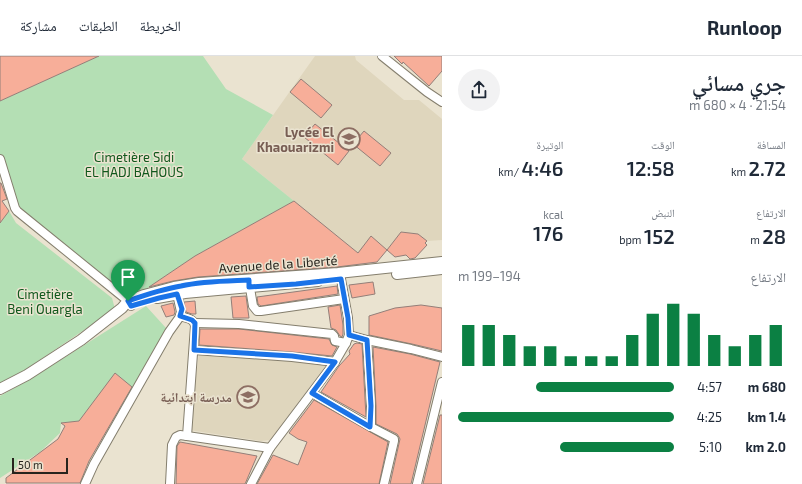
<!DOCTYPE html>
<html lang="ar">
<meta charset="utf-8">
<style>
body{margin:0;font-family:"Exo 2","Noto Naskh Arabic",sans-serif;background:#f2f2f3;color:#1f2937;direction:rtl;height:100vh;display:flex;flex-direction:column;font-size:15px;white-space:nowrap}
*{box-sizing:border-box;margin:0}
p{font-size:13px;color:#747a83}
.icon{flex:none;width:22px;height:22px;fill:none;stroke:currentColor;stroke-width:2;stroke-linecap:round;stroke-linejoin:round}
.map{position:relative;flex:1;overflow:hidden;direction:ltr}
.panel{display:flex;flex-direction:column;background:#fff;width:360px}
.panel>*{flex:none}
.scale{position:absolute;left:12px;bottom:10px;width:56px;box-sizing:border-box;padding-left:4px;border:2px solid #27241d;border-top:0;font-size:11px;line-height:14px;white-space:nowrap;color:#27241d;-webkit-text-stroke:3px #eae3d0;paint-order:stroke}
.pin{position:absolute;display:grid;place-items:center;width:34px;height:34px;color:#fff;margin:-41px -17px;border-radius:50% 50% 50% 0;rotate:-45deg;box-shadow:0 0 4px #0007}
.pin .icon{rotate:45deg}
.round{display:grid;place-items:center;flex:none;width:42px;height:42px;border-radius:21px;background:#f2f2f3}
.head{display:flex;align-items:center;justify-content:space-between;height:68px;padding:0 16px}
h1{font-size:22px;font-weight:600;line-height:30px}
.stats{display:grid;grid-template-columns:repeat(3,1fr);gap:6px;height:68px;padding:4px 16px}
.stats div{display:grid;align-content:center}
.stats b{font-size:20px;font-weight:600}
.stats small{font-size:11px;font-weight:400}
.stats p{font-size:11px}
.chart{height:112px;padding:8px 16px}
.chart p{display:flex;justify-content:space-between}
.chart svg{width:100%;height:72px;margin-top:4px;stroke:#0b8043;stroke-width:6}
ul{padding:0 16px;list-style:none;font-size:13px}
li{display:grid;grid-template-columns:64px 48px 1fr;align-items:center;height:30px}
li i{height:10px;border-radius:5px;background:#0b8043}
header{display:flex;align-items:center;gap:24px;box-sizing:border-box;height:56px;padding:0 20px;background:#fff;border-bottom:1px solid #e0e1e3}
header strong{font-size:19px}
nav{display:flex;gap:22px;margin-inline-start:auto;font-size:14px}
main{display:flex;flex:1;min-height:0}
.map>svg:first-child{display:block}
.built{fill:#dfd6bd}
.green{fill:#b4dfb4}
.building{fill:#f7ae99;stroke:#937f79}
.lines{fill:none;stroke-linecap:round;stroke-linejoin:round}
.minor-casing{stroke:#847e6d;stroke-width:10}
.tertiary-casing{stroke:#847e6d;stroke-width:12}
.minor{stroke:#fff;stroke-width:8}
.tertiary{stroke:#fff;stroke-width:10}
.route-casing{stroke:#fff;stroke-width:8}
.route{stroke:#1a73e8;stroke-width:5}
.labels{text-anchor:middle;stroke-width:3;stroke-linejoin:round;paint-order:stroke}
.education-label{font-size:13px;font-weight:bold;fill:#785e54;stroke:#eae3d0;text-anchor:end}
.park-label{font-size:13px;fill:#10581c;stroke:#eae3d0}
.street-label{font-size:13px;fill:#27241d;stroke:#eae3d0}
</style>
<header>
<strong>Runloop</strong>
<nav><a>الخريطة</a><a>الطبقات</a><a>مشاركة</a></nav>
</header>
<main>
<section class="panel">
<div class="head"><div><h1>جري مسائي</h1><p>21:54 · 4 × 680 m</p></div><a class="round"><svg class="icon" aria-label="share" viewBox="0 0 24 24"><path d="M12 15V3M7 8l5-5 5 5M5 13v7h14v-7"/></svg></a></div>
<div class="stats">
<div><p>المسافة</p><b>2.72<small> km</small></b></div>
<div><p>الوقت</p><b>12:58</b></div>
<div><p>الوتيرة</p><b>4:46<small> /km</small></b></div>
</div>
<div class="stats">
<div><p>الارتفاع</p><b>28<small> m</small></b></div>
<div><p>النبض</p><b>152<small> bpm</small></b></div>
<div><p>kcal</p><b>176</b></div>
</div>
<div class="chart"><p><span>الارتفاع</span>194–199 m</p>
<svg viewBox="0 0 160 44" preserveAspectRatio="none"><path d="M5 44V19M15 44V19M25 44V25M35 44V32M45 44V32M55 44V38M65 44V38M75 44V38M85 44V25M95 44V12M105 44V6M115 44V12M125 44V25M135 44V32M145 44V25M155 44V19"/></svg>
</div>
<ul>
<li><b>680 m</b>4:57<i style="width:64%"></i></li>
<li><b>1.4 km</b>4:25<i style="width:100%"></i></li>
<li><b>2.0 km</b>5:10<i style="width:53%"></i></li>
</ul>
</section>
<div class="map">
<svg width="442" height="428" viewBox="0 0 442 428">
<rect width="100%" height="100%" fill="#eae3d0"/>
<g class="built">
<path d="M315 0H355L356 4 404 44H419L442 63V184L427 185 418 178 401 176 387 194 358 197 242 103Z"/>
<path d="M199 297 328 307 270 384 261 385 189 374Z"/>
</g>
<g class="green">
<path d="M99 0H203L226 33 273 59 242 103 294 145 195 200 140 237H132L125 239 20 156 0 99V45Z"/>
<path d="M9 155 16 167 112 242 115 253 25 314 0 327V167Z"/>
<path d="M146 250 166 272 134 333 115 318 79 365 61 367 60 377 40 396 0 422V340L29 324Z"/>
</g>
<g class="building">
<path d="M0 0H99L0 45Z"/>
<path d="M394 0H442V15L429 30 403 6 402 8Z"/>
<path d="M301 23 332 49 321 62 290 36Z"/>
<path d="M315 68 349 95 338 109 304 81Z"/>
<path d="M364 75 391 97 380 110 353 88Z"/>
<path d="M0 127H1L7 143 2 145 9 155 0 167Z"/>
<path d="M294 145 358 197 371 180 387 194 377 206 337 211 198 221 173 225 149 231 195 200Z"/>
<path d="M401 176 418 178 427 185 425 187 427 189 415 202 410 203 406 199 395 201 387 194Z"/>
<path d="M373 226 375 238 352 242 349 229Z"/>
<path d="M337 230 338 238 261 250 258 248 257 241Z"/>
<path d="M246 240 249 262H233L231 241Z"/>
<path d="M195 245 196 258H192L186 256 184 246Z"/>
<path d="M173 247 175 256 174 259 166 261 161 250Z"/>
<path d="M340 249 343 269V278L342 281 340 280 336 274 331 272 328 251Z"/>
<path d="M421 249 442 252V295L412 288 369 279V260L395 252Z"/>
<path d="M200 273H239L329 283 332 289 337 291 332 300 292 296 199 289Z"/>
<path d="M357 287 362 288 366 361 321 336 339 310 350 298 349 295 354 288Z"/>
<path d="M373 291 410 298 440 306 411 428H390L400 383 399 381 397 378 376 368V350Z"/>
<path d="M115 317 132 331 89 405 80 427H6V422L58 383 65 370 61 367 79 365Z"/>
<path d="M314 344 388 386 379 428H257L273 399 298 409 307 386 298 383 289 377Z"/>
<path d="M440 359H442V428H423Z"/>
<path d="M180 386 257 400 245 428H176L177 390Z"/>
</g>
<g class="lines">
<g class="minor-casing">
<g id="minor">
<path d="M382 0 427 36 442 46"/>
<path d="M0 103 15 152 17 155 128 245 131 250"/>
<path d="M249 226 253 250 257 255H261L344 243"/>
<path d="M180 260C186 262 194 262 195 270L187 380"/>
<path d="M195 267 239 268 332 278 334 280 335 285 346 287"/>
<path d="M349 279 367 284 371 350V371"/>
<path d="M367 284 411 293 442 301"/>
<path d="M194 294 292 301 335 306"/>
<path d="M312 337 371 371 394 383V385L384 428"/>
<path d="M85 428 94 408 169 276 179 262 181 256 177 238"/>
<path d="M170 428 172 389 176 381 180 379 187 380 270 392"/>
<path d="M251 428 270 392 335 306 346 287 349 279 348 262 341 223"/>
<path d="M417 428 442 326"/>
</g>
</g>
<g class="tertiary-casing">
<g id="tertiary">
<path d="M397 218 442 213"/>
<path d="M157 242 185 237 318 225"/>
<path d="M0 333 27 319 81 284 122 252 128 245 144 239 174 231 199 227 338 217 442 206"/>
</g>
</g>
<use href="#minor" class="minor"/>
<use href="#tertiary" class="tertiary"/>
</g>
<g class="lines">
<g class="route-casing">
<path id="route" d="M341 223 348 262 349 279 367 284 371 350 370 371 312 337 335 306 292 300 194 294 195 267 192 264 180 260 182 253 177 238 159 242 131 250 128 245C145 239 163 233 181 230 203 225 227 225 249 224V231L296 228Z"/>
</g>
<use href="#route" class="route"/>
</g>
<defs>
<g id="school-ring" transform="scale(1.15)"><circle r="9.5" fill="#eae3d0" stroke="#8d6e63" stroke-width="1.5"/><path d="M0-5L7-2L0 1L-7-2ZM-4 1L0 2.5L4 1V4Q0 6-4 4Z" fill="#8d6e63"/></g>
</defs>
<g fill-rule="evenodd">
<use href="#school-ring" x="349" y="83"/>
<use href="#school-ring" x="248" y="341"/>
</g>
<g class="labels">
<g class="education-label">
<text x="334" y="81">Lycée El<tspan x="334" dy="15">Khaouarizmi</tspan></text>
<text x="232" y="346">مدرسة ابتدائية</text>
</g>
<g class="park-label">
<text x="134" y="106">Cimetière Sidi<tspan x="134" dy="15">EL HADJ BAHOUS</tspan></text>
<text x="45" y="243">Cimetière<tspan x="45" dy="15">Beni Ouargla</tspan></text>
</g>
<g class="street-label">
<text transform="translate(278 208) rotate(-4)" y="5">Avenue de la Liberté</text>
</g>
</g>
</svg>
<div class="scale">50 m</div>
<div class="pin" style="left:128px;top:245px;background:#1e9e55"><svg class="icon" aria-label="arrive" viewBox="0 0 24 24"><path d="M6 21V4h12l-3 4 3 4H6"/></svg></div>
</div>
</main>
